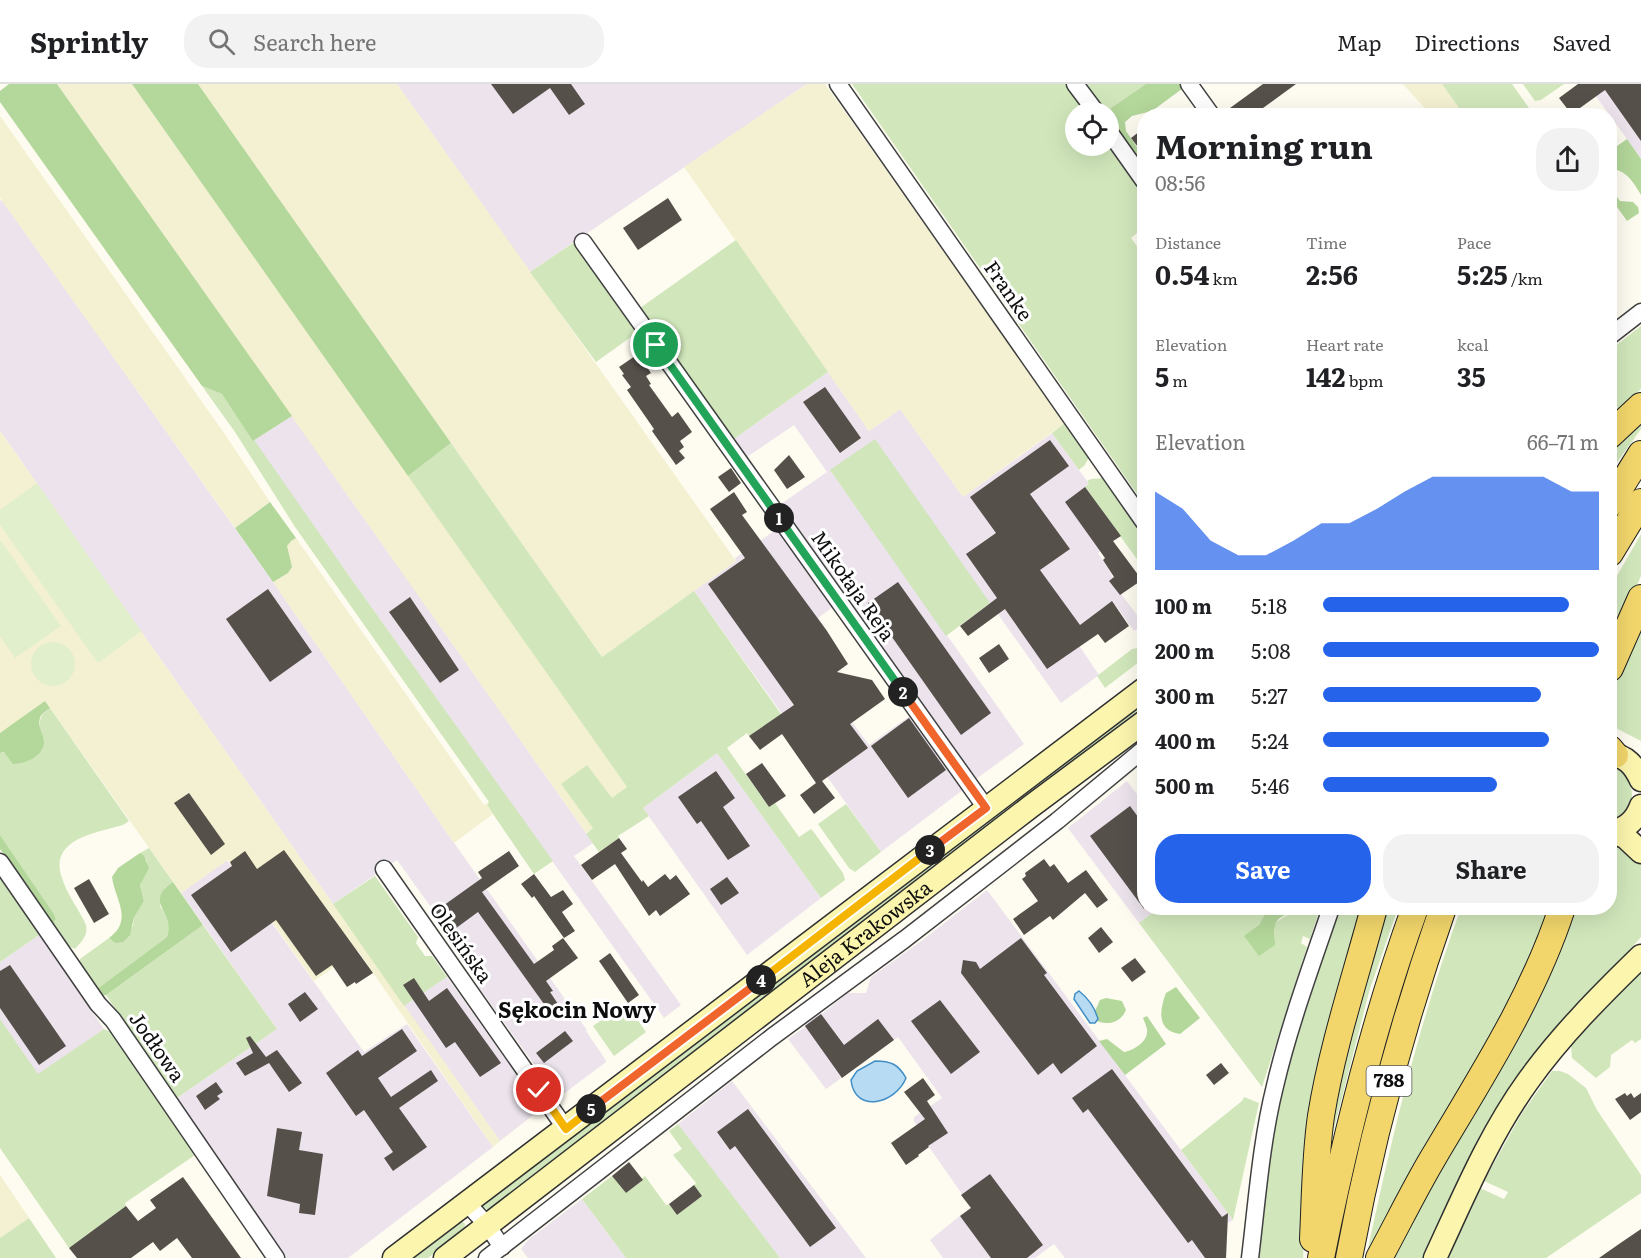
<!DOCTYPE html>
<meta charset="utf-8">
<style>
body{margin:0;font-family:Literata,serif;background:#f2f2f2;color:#202124;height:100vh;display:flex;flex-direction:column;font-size:22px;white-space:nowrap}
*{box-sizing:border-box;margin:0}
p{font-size:20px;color:#757577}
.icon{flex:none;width:33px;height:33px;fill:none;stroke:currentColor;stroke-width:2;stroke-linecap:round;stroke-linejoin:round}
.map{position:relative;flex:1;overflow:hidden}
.drawer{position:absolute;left:1137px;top:24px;width:480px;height:807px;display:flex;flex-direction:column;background:#fff;border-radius:24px;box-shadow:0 6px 24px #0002}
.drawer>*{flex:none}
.tools{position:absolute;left:1065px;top:18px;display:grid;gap:12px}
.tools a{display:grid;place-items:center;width:54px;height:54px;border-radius:50%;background:#fff;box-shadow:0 6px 24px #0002;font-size:30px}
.pin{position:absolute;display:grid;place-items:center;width:51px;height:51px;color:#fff;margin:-26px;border:3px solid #fff;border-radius:50%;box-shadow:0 2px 6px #0007}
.km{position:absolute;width:30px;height:30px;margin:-15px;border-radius:50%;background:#222;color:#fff;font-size:16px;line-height:30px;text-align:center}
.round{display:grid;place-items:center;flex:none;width:63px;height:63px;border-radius:24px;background:#f2f2f2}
.headline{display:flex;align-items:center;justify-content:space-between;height:102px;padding:0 18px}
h1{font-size:33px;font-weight:700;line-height:45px}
.metrics{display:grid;grid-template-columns:repeat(3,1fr);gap:9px;height:102px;padding:6px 18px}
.metrics div{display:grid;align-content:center}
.metrics b{font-size:26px;font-weight:700}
.metrics small{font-size:16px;font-weight:400}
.metrics p{font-size:16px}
.chart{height:168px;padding:12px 18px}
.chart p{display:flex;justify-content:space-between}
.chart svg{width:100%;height:108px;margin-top:6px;fill:#2563eb;opacity:.7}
.cta{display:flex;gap:12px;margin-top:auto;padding:12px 18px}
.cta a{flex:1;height:69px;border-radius:24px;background:#2563eb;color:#fff;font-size:24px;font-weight:700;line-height:69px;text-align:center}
.cta a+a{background:#f2f2f2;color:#202124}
ul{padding:0 18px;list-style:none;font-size:20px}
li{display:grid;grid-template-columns:96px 72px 1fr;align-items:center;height:45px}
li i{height:15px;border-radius:8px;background:#2563eb}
header{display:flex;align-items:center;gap:36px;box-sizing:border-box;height:84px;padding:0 30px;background:#fff;border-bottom:2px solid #e0e0e0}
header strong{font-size:28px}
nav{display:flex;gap:33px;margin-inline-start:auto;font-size:21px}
.search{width:420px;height:54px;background:#f2f2f2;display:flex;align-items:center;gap:15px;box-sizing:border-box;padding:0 21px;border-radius:24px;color:#757577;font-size:22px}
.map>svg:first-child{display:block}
.industrial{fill:#ece3ec}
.farmland{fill:#f3f1d1}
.green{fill:#d1e7bb}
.forest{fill:#b4d79b}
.pitch{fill:#e2efcc}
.water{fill:#b7dbf3;stroke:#418ec7;stroke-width:1.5}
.building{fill:#56504b}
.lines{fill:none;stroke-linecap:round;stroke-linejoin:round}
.street-casing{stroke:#414141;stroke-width:19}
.secondary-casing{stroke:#303030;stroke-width:25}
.primary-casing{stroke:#1f1f1f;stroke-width:28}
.street{stroke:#fff;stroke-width:16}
.secondary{stroke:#fbf5ae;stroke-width:22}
.primary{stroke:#f2d66c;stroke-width:26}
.split-1-casing{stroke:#fff;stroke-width:12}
.split-2-casing{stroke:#fff;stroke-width:12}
.split-3-casing{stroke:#fff;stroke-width:12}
.split-4-casing{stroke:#fff;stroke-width:12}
.split-5-casing{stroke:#fff;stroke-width:12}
.split-6-casing{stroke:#fff;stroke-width:12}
.split-1{stroke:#22a559;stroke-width:8}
.split-2{stroke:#22a559;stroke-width:8}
.split-3{stroke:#f0652b;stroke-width:8}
.split-4{stroke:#f5b400;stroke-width:8}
.split-5{stroke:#f0652b;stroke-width:8}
.split-6{stroke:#f5b400;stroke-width:8}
.labels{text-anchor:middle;stroke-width:6;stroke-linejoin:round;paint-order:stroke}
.shield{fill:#fff;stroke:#565656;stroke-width:1.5}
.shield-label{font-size:18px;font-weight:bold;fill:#0e0e0e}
.street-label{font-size:20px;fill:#0e0e0e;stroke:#fff}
.quarter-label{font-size:22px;font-weight:bold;fill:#0e0e0e;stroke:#fff}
</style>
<header>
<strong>Sprintly</strong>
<div class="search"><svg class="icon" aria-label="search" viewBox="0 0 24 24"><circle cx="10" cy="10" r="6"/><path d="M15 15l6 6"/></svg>Search here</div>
<nav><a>Map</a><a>Directions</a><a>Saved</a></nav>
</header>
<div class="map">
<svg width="1641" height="1174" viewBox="0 0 1641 1174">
<rect width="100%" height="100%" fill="#fefcf0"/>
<g class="industrial">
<path d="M397 0H807L530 188Z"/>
<path d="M1587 0H1641V75L1627 55Z"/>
<path d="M2 116 273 498 454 759 587 946 586 947 605 975 606 978 558 1014 478 902 484 897 397 776 333 820 0 347V117Z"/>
<path d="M828 288 869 347 900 325 963 413 1052 349 1087 397 1089 400 1086 402 1121 452 1098 469 1110 487 1118 506 1144 540 1134 547 1116 522 1108 520 1070 548 1099 591 1061 619 990 519 830 386 1024 660 976 695 781 420 827 388 794 341 747 373 734 355Z"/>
<path d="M292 332 593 759 574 772 681 921 664 934 253 357Z"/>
<path d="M777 445 833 523 818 534 827 547 800 567 869 661 911 631 964 705 881 768 694 507 736 477 735 474Z"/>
<path d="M717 669 821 814 747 871 643 724Z"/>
<path d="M1127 697 1144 720V824H1159L1139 839 1068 744Z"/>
<path d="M227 776 364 968 407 940 493 1063 348 1174H282L174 1016 277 945 181 809Z"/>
<path d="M987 806 1233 1136 1228 1139 1226 1174H1065L1054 1160 1035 1174H943L930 1156 971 1123 915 1043 917 1041 914 1038V1033L942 1014 898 953 826 1005 788 955 805 943 804 941 820 929 822 930 848 909H866L871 893 920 858Z"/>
<path d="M39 851 104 945 38 991 0 935V878Z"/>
<path d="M447 893 541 1025 500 1057 404 922Z"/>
<path d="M732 997 866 1174H780L724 1102 678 1040Z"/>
<path d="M582 1115 626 1174H528L521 1165 528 1156Z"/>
</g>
<g class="farmland">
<path d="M57 0H132L478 489 627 703 612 715 562 700 594 744 586 749Z"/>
<path d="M198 0H397L736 477 602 573Z"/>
<path d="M807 0H825L1065 339 963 413 900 325 869 347 684 83Z"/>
<path d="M1403 0H1442L1459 24 1448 31H1431Z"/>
<path d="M0 32 224 349 270 418 235 444 0 114Z"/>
<path d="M0 347 500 1057 493 1063 358 867 314 897 228 776 181 809 46 618 0 649Z"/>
<path d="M296 454 484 721 487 720 493 730 454 759 273 498 288 489 287 462 291 457Z"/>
<path d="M0 1091 29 1134 0 1154Z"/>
</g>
<g class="green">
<path d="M852 0H1070L1091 28H1076V62H1108L1109 54 1144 105V143L1131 154 1144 172V420Z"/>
<path d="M1082 0H1146L1105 28H1102Z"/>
<path d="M1442 0H1512L1534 31H1448L1459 24Z"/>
<path d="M1523 0H1564L1541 16 1535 17Z"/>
<path d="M736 156 828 288 734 355 640 224Z"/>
<path d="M573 159 638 248 596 278 530 188Z"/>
<path d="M1641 242V305L1610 334V266Z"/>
<path d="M202 302 222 310 352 496 553 777 534 790 493 730 487 720 489 718 295 443 235 348Z"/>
<path d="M1641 336V345L1610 388V364L1624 348Z"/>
<path d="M1065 339 1089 373 1085 381 1079 386 1052 349Z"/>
<path d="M875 355 990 519 946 552 830 386Z"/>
<path d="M451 359 602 573 694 507 781 630 749 652 747 649 727 664 769 723 775 719 799 753 811 745 813 747 843 789 845 796 821 814 717 669 643 724 649 732 618 752 619 754 599 768 586 750 593 744 561 700 587 681 612 714 627 703 408 392Z"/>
<path d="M1104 394 1144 451V485L1085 403 1089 400 1087 397 1091 395Z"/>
<path d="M1641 450V492L1610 562V504Z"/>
<path d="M1641 540V657L1610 641V617L1613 606Z"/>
<path d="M1144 563V574L1105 604 1097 592 1132 565Z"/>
<path d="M1144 615V626L490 1127 483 1123 484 1117Z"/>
<path d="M50 624 129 737 123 741C96 749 48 755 62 794 67 811 79 825 86 841 88 852 82 857 75 865L66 861 52 841 56 835 54 830 0 751V669L4 668 9 673 40 644C39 633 42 630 50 624Z"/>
<path d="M1610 681C1630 688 1641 716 1623 732 1619 735 1614 737 1610 739Z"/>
<path d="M846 720 881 768 855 788 849 784 818 740Z"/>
<path d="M1610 759H1614L1641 777V853L1538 969 1426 1174H1392L1574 824H1610Z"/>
<path d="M149 764 173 798 165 804 160 822C167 833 172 840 167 853L97 905 79 880 80 875 109 854 115 859 133 842 134 832 144 817 140 801 147 777 140 769Z"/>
<path d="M0 791 39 851 0 878Z"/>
<path d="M375 792 418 853 416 859 425 872H432L447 893 404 922 333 820Z"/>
<path d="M1159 824H1268L1259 841 1275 857V840C1285 829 1306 824 1320 824L1310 855 1303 852 1301 859 1307 863 1262 1003 1139 839Z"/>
<path d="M1337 824H1362L1309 1035 1303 1079 1305 1137 1303 1174H1256L1268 1073 1284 986Z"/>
<path d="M1384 824H1398L1369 908 1324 1084 1329 1036Z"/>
<path d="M1461 824H1553L1524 898 1369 1174H1366C1391 1055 1419 938 1461 824Z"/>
<path d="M203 841 277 945 174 1016 106 911Z"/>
<path d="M1641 887V955L1635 959 1632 956 1611 971 1610 983 1596 994 1572 974 1571 961Z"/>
<path d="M626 919 646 948 614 972 593 942Z"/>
<path d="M0 935 38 990 104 945 120 953 198 1069 125 1119 126 1122 69 1164 0 1064Z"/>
<path d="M1552 987H1560L1568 990 1586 1004 1597 1026 1641 1091V1109L1546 1174H1448L1480 1104 1504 1115 1508 1108 1484 1097 1522 1029Z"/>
<path d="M1244 1013 1259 1019 1233 1136 1181 1066 1242 1017Z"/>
<path d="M678 1040 780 1174H626L582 1115 612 1092 626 1109 642 1097 641 1095 645 1092 666 1121 669 1120 677 1131 702 1112 694 1101 696 1099 673 1071 682 1065 669 1047Z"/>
<path d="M29 1134 56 1174H0V1154Z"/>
<path d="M461 1136 465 1140 464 1147 428 1174H410Z"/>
</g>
<g class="forest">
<path d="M9 0H57L292 332 253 357 222 310 202 302 0 18V7Z"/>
<path d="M132 0H198L451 359 408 392Z"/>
<path d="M1146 0H1184L1186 2 1152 27 1132 32 1125 38 1126 47 1137 63 1144 58V68L1135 75 1109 37 1108 28H1105Z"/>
<path d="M1627 55 1641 75V111C1634 99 1625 84 1610 86V67Z"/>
<path d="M1610 103 1620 117 1633 118 1638 123 1639 129 1627 137 1610 113Z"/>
<path d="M270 418 296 454 291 457 287 462 292 483 288 489 273 498 235 444Z"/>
<path d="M45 617 50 624C46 627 41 630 40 634 37 642 44 651 44 659 43 672 25 680 13 680L4 668 0 669V649Z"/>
<path d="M0 751 54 830 56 835 52 841 0 765Z"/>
<path d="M140 769 144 772 149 784 140 801 144 817 134 833 130 851 123 858 115 859 109 854C134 836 115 816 112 793L118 784Z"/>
<path d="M173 798 203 841 106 911 102 912 97 905 167 853C177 828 142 819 173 798Z"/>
<path d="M1268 824H1307C1298 829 1278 828 1275 842 1274 848 1275 855 1275 861L1259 872 1244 852 1259 841Z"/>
<path d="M1176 903 1200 934 1180 950C1157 947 1159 927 1166 909Z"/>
<path d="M1106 914 1122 917 1126 926C1121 938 1109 942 1097 937L1095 927 1100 916Z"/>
<path d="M1147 932 1166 960 1125 991 1099 957 1107 955 1124 968C1132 967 1146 959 1147 949 1148 945 1145 939 1143 934Z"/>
</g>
<g class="pitch">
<path d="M37 399 141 547 98 579 0 441V426Z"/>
<path d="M0 456 61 542 15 574 0 552Z"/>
<circle cx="53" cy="580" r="22"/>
</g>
<g class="water">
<path d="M1079 907C1088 914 1095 924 1098 935L1095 939H1090L1074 915 1075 910Z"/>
<path d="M875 977C891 977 898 980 906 994 896 1019 855 1031 851 996L857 987Z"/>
</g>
<g class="building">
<path d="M491 0H571L585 20 569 31 550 4 513 30Z"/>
<path d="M1263 0H1296L1263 24 1269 32H1236L1230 24Z"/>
<path d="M1578 0H1641V57L1605 6 1573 29 1570 26 1569 27 1559 14Z"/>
<path d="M1144 44V58L1138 63 1131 54Z"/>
<path d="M668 114 682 136 638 166 623 144Z"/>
<path d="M638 270 651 289 646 292 651 300 649 301 672 333 678 328 692 348 680 357 684 363 679 367 685 374 676 381 652 347 654 345 627 306 631 303 622 291 624 290 619 283Z"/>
<path d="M825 303 861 354 840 369 803 318Z"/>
<path d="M1050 356 1069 382 1030 410 1070 465 1040 486 1080 541 1112 517 1129 542 1105 559 1098 550 1047 585 1005 525 968 552 960 542 997 514 966 470 996 449 970 413Z"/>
<path d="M789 371 805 393 787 405 774 386Z"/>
<path d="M731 384 741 399 729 408 718 393Z"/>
<path d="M1085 403 1121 452 1113 457 1142 496 1120 511 1109 497 1114 493 1103 476 1105 474 1065 418Z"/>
<path d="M734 408 747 428 742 431 827 547 848 580 837 588 872 596 885 615 850 640 868 664 822 697 835 714 814 730 800 711 816 699 782 650 760 666 749 652 794 621 708 500 745 474 710 425Z"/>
<path d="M898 498 991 629 961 651 868 519Z"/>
<path d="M268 505 312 568 270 598 226 535Z"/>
<path d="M410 513 459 586 440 599 389 528Z"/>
<path d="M999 560 1009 575 989 589 979 574Z"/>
<path d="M909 634 946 686 908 714 871 662Z"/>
<path d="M762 679 786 712 769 723 746 690Z"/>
<path d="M716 687 735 714 723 723 750 762 728 776 701 737 697 740 678 713Z"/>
<path d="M189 709 225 760 211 771 174 719Z"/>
<path d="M1130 722 1144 741V825L1090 752Z"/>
<path d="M619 754 627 765 621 769 642 798 643 796 648 803 665 790 670 796 676 791 690 810 660 832 656 826 649 832 615 780 592 796 581 781Z"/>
<path d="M284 766 373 889 356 900 355 898 347 903 332 881 316 892 276 836 231 868 191 811 232 782 230 778 245 767 257 785Z"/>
<path d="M509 767 519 782 482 808 534 880 554 866 552 862 563 854 578 874 546 897 553 907 550 908 558 920 549 927 478 828 448 850 433 829 482 794 478 788Z"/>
<path d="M1044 775 1050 783 1054 780 1068 799 1086 786 1108 816 1097 824 1085 809 1053 836 1050 832 1024 851 1013 835 1038 817 1022 795 1026 792 1025 789Z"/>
<path d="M534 790 551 813 563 806 573 820 562 828 575 847 564 854 534 812 532 814 521 800Z"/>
<path d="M727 793 739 809 721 821 710 805Z"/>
<path d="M89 795 109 830 94 839 74 804Z"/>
<path d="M1101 843 1113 858 1099 869 1088 854Z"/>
<path d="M1021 854 1047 889 1044 891 1097 962 1061 990 1053 979 1038 991 961 889 963 876 976 878 980 885Z"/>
<path d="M610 869 639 911 628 919 599 877Z"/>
<path d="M1135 874 1146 888 1132 898 1121 884Z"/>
<path d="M10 881 66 962 39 981 0 924V887Z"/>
<path d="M414 894 429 917 447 904 501 979 480 993 455 958 446 964 403 901Z"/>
<path d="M305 908 318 925 300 938 288 920Z"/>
<path d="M940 916 980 968 951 990 911 937Z"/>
<path d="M821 930 844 961 878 935 894 956 842 994 805 942Z"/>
<path d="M402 945 417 967 378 994 391 1013 431 986 438 997 399 1024 427 1063 393 1087 384 1074 393 1068 364 1026 356 1032 326 989 358 966 362 972Z"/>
<path d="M565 947 573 957 544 979 536 969Z"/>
<path d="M250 952 266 973 277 966 302 999 289 1008 269 979 245 992 236 979 253 969 246 954Z"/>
<path d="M1221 979 1229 989 1214 1001 1206 991Z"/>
<path d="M1112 985 1222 1133 1228 1129 1226 1174H1205L1192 1156 1188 1159 1088 1025 1083 1029 1072 1014Z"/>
<path d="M923 994 935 1011 927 1017 948 1049 928 1062 929 1063 918 1071 919 1072 906 1081 891 1059 925 1035 904 1008Z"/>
<path d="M216 998 223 1008 217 1012 220 1015 205 1026 196 1012Z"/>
<path d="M1625 1009 1627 1012 1631 1009 1634 1014 1641 1009V1028L1630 1036 1615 1015Z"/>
<path d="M748 1025 836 1144 810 1163 735 1062 730 1066 717 1048Z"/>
<path d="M277 1044 302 1048 299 1066 323 1070 315 1131 299 1129 300 1120 267 1112Z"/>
<path d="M629 1078 643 1096 626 1109 612 1092Z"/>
<path d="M990 1090 1043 1161 1027 1174H991L960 1132 971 1124 961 1111Z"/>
<path d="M183 1093 241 1174H192L177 1154 160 1167 153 1158 131 1174H77L69 1164 126 1122 138 1137 156 1124 150 1116Z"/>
<path d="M694 1101 702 1112 677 1131 669 1120Z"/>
<path d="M1641 1145V1174H1599L1619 1160Z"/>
</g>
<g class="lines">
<g class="street-casing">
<g id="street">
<path d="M838 0 1144 438"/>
<path d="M1075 0 1096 28"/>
<path d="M1189 0 1212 32"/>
<path d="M1108 46 1144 97"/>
<path d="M583 158 986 724"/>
<path d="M1610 252 1641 228"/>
<path d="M0 778 98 920 113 936 276 1174"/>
<path d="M384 785 566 1045"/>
<path d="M467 1119 487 1141 502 1163"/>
<path d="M487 1174 772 953 905 855 1057 737 1144 665"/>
<path d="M1250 1174C1257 1117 1261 1058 1275 1002 1289 942 1311 883 1331 824"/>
</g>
</g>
<g class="secondary-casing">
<g id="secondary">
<path d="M1610 670C1626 672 1634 681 1641 696"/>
<path d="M1610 748C1625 746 1636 736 1641 722"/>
<path d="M1612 748 1625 753 1641 768"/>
<path d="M394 1174 1144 605"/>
<path id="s1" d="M445 1174 1030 723 1144 638"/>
<path d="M1435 1174C1463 1114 1489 1051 1528 997 1561 951 1601 911 1641 872"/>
</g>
</g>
<g class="primary-casing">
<g id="primary">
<path d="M1610 351 1641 322"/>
<path d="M1610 420 1641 370"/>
<path d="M1610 469 1641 418"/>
<path d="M1610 584 1641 514"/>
<path d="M1610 665 1615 671"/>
<path d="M1313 1155C1315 1114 1315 1073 1321 1032 1332 963 1356 891 1374 824"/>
<path d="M1321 1174C1344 1059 1375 934 1415 824"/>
<path d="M1349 1174C1371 1055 1403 938 1443 824"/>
<path d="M1379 1174C1397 1141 1414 1106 1433 1074 1481 993 1533 913 1562 824"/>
</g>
</g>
<use href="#street" class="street"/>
<use href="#secondary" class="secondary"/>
<use href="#primary" class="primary"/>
</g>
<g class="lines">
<g class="split-1-casing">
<path id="split-1" d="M656 261 779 434"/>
</g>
<g class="split-2-casing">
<path id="split-2" d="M779 434 903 608"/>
</g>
<g class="split-3-casing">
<path id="split-3" d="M903 608 986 724 930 766"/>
</g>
<g class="split-4-casing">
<path id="split-4" d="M761 896 930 766"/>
</g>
<g class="split-5-casing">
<path id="split-5" d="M591 1025 761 896"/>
</g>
<g class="split-6-casing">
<path id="split-6" d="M539 1006 566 1045 591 1025"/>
</g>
<use href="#split-1" class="split-1"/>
<use href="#split-2" class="split-2"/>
<use href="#split-3" class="split-3"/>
<use href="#split-4" class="split-4"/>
<use href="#split-5" class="split-5"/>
<use href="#split-6" class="split-6"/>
</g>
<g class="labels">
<rect class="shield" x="1366.5" y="982" width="45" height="30" rx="4.5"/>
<g class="shield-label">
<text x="1389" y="1003">788</text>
</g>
<g class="street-label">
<text transform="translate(1008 207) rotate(55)" y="7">Franke</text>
<text transform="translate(853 502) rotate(55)" y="7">Mikołaja Reja</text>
<text dy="7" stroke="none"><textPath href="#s1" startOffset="531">Aleja Krakowska</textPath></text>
<text transform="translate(461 859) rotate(55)" y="7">Olesińska</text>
<text transform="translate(157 963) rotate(55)" y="7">Jodłowa</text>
</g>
<g class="quarter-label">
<text x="577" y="934">Sękocin Nowy</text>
</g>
</g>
</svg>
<div class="tools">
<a><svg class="icon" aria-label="locate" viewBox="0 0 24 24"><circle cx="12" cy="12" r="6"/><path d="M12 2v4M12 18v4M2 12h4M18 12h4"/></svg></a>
</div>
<div class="pin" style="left:656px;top:261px;background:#1e9e55"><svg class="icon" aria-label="arrive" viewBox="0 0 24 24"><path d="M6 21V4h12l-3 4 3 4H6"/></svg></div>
<div class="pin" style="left:539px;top:1006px;background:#d93025"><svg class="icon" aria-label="check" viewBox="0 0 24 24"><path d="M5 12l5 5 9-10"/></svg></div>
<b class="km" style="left:779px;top:434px">1</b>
<b class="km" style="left:903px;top:608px">2</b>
<b class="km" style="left:930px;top:766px">3</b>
<b class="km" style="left:761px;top:896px">4</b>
<b class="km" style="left:591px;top:1025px">5</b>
<section class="drawer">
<div class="headline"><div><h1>Morning run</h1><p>08:56</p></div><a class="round"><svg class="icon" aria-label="share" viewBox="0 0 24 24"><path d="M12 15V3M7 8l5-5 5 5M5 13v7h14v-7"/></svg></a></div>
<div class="metrics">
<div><p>Distance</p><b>0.54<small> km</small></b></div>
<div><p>Time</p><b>2:56</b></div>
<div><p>Pace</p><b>5:25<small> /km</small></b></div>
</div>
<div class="metrics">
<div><p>Elevation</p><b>5<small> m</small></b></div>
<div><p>Heart rate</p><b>142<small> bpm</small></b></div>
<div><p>kcal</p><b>35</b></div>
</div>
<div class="chart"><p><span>Elevation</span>66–71 m</p>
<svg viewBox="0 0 160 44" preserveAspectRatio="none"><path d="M0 44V12L10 19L20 32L30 38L40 38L50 32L60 25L70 25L80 19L90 12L100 6L110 6L120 6L130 6L140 6L150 12L160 12V44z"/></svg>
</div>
<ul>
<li><b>100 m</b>5:18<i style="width:89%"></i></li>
<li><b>200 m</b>5:08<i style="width:100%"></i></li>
<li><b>300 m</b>5:27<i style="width:79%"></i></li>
<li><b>400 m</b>5:24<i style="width:82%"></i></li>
<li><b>500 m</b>5:46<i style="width:63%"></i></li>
</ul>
<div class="cta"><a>Save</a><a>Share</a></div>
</section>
</div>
